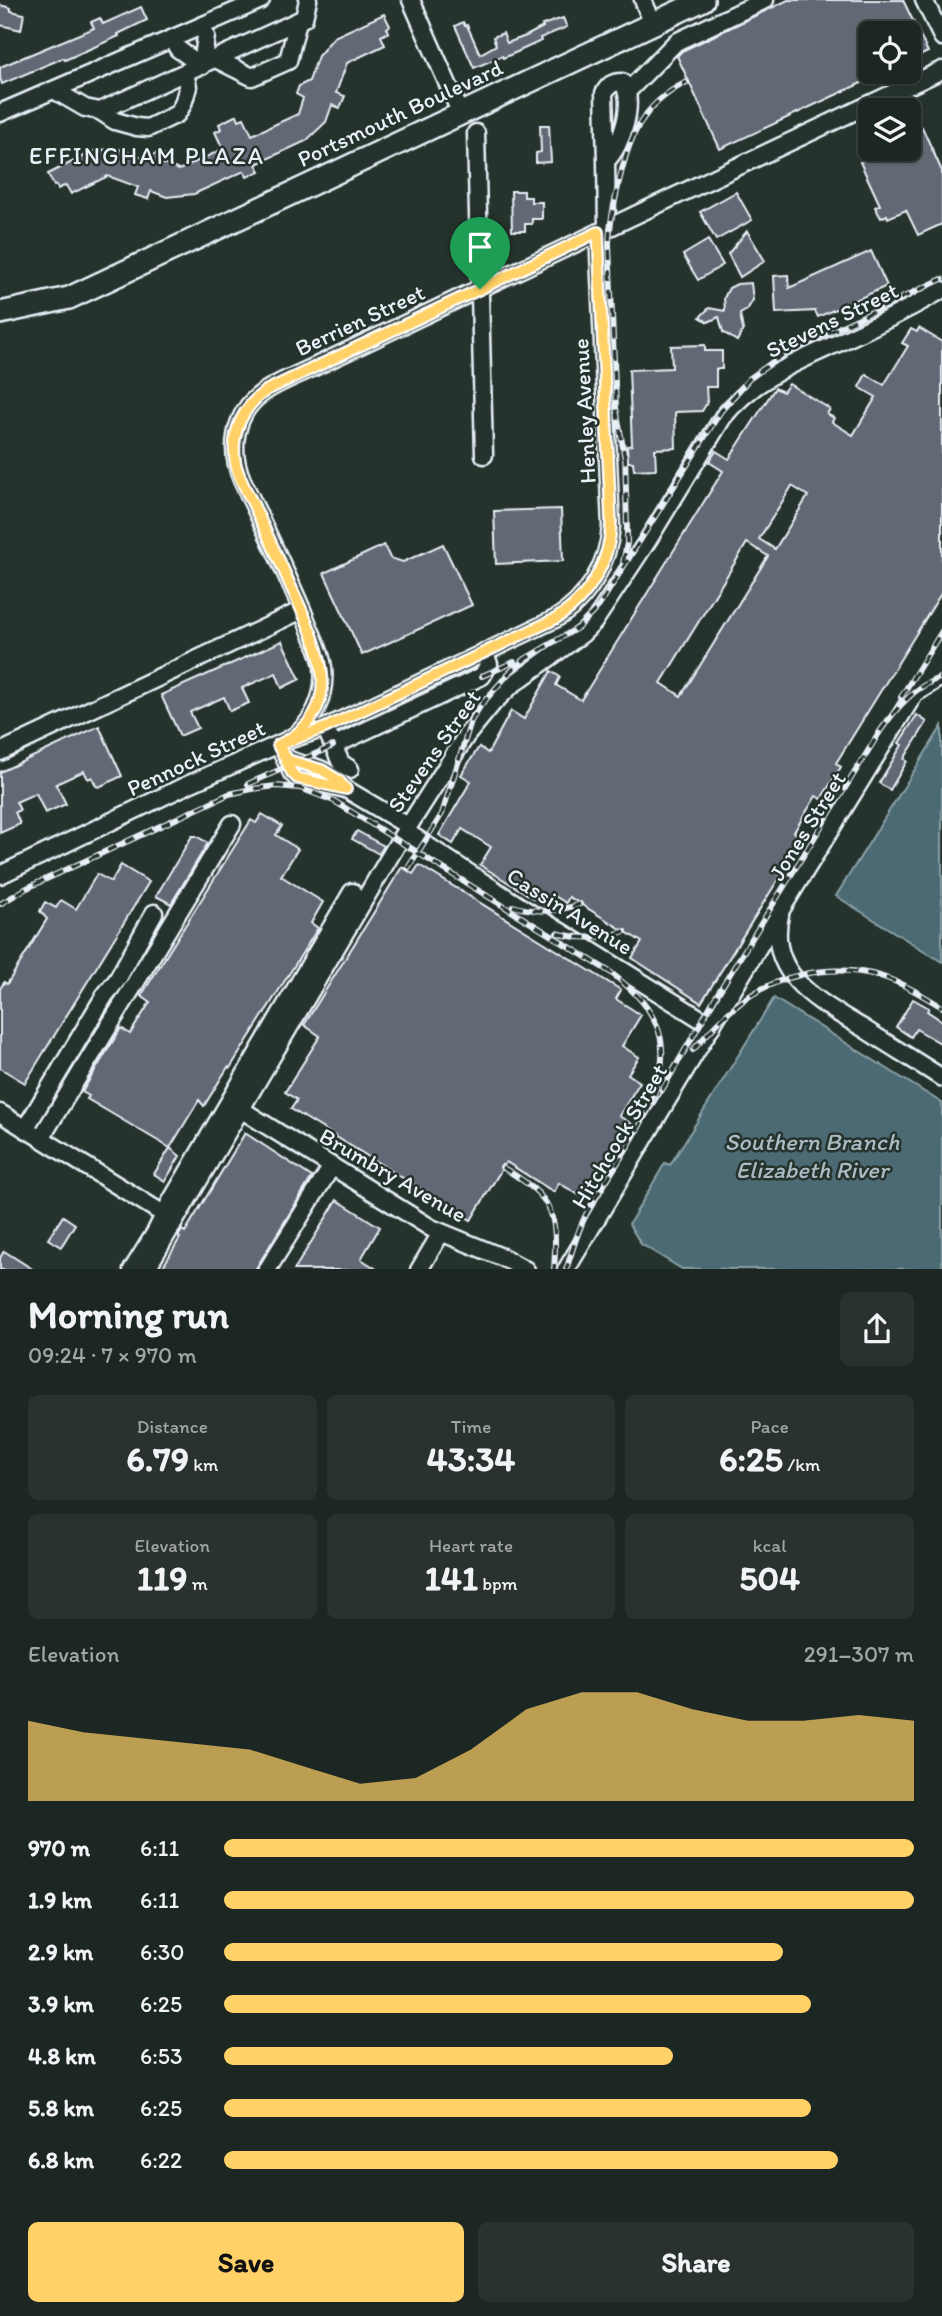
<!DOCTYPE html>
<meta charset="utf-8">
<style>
body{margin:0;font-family:Itim,sans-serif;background:#29322f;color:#f1f3f6;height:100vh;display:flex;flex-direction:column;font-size:26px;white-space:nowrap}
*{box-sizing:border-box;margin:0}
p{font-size:23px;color:#a0a5a5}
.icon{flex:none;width:38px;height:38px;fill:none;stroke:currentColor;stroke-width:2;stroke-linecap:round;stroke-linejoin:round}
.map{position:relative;height:1269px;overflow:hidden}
.details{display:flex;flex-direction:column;background:#1c2622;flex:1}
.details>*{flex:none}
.buttons{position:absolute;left:858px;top:21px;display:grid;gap:14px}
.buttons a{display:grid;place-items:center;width:63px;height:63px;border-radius:10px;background:#1c2622;box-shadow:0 2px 5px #0004,0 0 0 2px #3a4340;font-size:35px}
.pin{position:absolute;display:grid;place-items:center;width:60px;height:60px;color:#fff;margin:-72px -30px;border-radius:50% 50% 50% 0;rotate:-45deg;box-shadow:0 0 7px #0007}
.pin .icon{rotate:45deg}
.round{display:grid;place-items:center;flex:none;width:74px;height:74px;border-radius:10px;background:#29322f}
.head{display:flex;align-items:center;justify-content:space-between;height:119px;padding:0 28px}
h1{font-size:38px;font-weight:700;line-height:52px}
.stats{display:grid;grid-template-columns:repeat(3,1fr);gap:10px;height:119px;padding:7px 28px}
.stats div{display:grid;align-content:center;border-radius:10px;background:#29322f;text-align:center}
.stats b{font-size:35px;font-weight:700}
.stats small{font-size:19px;font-weight:400}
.stats p{font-size:19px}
.chart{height:196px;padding:14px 28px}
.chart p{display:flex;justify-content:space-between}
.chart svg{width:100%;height:126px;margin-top:7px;fill:#ffd166;opacity:.7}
.action{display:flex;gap:14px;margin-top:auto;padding:14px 28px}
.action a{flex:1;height:80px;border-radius:10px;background:#ffd166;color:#111;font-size:28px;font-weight:700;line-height:80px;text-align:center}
.action a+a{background:#29322f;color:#f1f3f6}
ul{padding:0 28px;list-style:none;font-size:23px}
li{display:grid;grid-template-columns:112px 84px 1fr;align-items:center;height:52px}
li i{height:18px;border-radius:9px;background:#ffd166}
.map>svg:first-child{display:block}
.water{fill:#4c6b73;stroke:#8aa1a8;stroke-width:2}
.building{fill:#646774;stroke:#e8f1f8;stroke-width:2;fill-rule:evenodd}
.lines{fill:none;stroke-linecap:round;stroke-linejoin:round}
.minor-casing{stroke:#e8f1f8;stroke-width:21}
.major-casing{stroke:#e8f1f8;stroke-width:26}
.minor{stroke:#26332d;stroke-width:16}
.major{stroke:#26332d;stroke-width:21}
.rail-casing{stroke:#e8f1f8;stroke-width:6}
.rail{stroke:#26332d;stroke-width:3.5;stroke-dasharray:10;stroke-linecap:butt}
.route-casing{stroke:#fff;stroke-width:14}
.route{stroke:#ffd166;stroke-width:9}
.labels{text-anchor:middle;stroke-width:5;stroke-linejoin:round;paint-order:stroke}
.street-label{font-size:23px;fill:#e8f1f8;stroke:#26332d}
.neighbourhood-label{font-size:24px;letter-spacing:2px;fill:#e8f1f8;stroke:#26332d}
.water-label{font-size:24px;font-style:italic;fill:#aabbc3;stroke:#26332d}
</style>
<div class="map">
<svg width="942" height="1270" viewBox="0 0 942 1270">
<rect width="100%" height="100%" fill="#26332d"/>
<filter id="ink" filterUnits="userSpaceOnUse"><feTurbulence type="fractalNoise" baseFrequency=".0143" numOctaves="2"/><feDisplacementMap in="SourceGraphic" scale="14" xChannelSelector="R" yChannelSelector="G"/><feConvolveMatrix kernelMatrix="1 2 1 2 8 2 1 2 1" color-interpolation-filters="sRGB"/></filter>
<g filter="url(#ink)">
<g class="water">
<path d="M942 726V962L836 896Z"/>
<path d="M774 998 942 1103V1269H682L641 1244 629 1224 665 1163 670 1165Z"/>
</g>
<g class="building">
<path d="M788 0H903L928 52 908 61V33H870V72H885L720 149 677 56 682 51Z"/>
<path d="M0 5 11 8V11L24 14 21 30 0 25Z"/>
<path d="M141 7 147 20 118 34 119 36 65 60 63 58 2 84 0 78V67L94 28 91 22 100 18 103 24Z"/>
<path d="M384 14 390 26 387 28 389 32 381 36 385 45 347 63 336 93 345 96 340 108 332 105 326 122 306 141 256 164 260 171 247 177 244 171 194 194 167 197 151 191 148 199 135 195 138 187 108 176 71 194 66 185 58 189 56 185 54 186 48 174 96 150 119 149 145 158 157 153 165 156 163 164 179 170 223 149 215 132 221 129 219 124 237 115 239 120 244 118 252 135 298 114 303 98 296 94 299 86 309 81 318 56 334 37Z"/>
<path d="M563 18 567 27 540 38 541 41 517 52 503 58 502 56 474 68 455 26 463 22 465 26 467 25 480 54 496 45 493 37 503 33 507 43 526 36 543 27 542 25Z"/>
<path d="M908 117 915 131 922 127 942 171V224L918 235 906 210 888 218 887 215 881 218 875 207 880 205 860 162 865 160 861 152 868 149H908Z"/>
<path d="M540 125H549L551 162 536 163V153L541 152Z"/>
<path d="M511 191H524V197H531V202H542V219H532V224H525V231H512Z"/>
<path d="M736 192 752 220 716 240 700 212Z"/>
<path d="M747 231 765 261 740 277 728 254Z"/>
<path d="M708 240 723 265 698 280 683 255Z"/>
<path d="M871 251 887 286 818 317 815 311 776 313 774 276 788 275 789 288Z"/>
<path d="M751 283 753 300 747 310 740 314 743 330 737 341 723 332 719 317 708 322 700 317 709 308 725 311 724 298 729 288 737 284Z"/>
<path d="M919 328 942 342V592L836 763 841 767 821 799 816 796 794 832 804 838 701 1003 632 958 642 942 569 897 566 903 553 895 546 906 480 865 491 847 462 829 453 844 439 835 471 781 461 775 479 747 488 753 511 711 524 719 551 671 560 677 556 685 581 700 723 471 709 462 716 451 729 459 775 388 783 392 789 384 830 409 827 414 834 418 832 422 853 435 876 397 859 387 866 374 884 385 908 346 902 343 911 329 917 332ZM792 486 808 496 775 549 759 539ZM747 543 768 556 681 696 661 683Z"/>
<path d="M705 345V351H722V369H716V387H706L707 403 702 411 675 412 676 448 655 449 656 469 634 470 633 462H628L627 446 632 445 629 370 672 368 671 346Z"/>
<path d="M561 509 563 561 496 564 494 511Z"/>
<path d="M443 544 472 605 362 655 324 573 384 545 390 558 403 562Z"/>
<path d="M282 641 300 679 282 688 276 673 242 688 249 703 230 711 224 697 190 712 198 728 180 736 161 695Z"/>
<path d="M917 715 927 722 904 759 907 761 890 790 879 783 902 745 899 743Z"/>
<path d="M99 726 122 776 99 787 96 786 92 777 88 779 84 771 56 784 66 804 45 813 36 793 16 802 20 810 15 812 20 824 0 833V772Z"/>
<path d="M262 814 282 826 276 835 298 849 281 876 323 902 311 923 318 928 230 1068 228 1067 204 1106 199 1100 170 1148 87 1099 89 1096 82 1092 121 1028 130 1034 150 1002 141 996 251 820 256 823Z"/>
<path d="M357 831 384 846 379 854 352 839Z"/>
<path d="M192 836H196L208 843 171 904 156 896Z"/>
<path d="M121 865 149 882 25 1083 0 1068V989L4 982 7 984 47 919 40 911 45 902 56 908 61 900 76 909 97 874 111 882Z"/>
<path d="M419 865 621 990 616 999 641 1015 622 1046 639 1057 628 1074 640 1082 619 1116 632 1124 606 1166 603 1164 582 1197 559 1183 554 1192 506 1162 471 1220 291 1109 297 1100 285 1092 320 1036 304 1025 402 867 413 874Z"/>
<path d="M913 999 929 1008 927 1011 942 1021V1044L916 1029 911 1037 896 1027Z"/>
<path d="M245 1133 312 1177 255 1270H161L180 1238 178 1237 182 1230 185 1232Z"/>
<path d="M170 1148 180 1156 165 1181 154 1174Z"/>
<path d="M337 1200 380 1227 361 1259 378 1270H294Z"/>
<path d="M63 1216 75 1224 61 1247 48 1239Z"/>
<path d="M4 1251 34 1270H0V1258Z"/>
</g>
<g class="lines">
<g class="minor-casing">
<g id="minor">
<path d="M411 0 461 114"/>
<path d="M643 0 653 24"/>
<path d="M924 0 942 37"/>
<path d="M172 39 178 49 202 66 206 36 201 26"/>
<path d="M216 59 252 77 288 61 298 21"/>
<path d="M54 90 85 108 100 111 304 18 308 0"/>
<path d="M627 92 676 42 765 0"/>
<path d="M100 111 115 121 137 127 148 128 177 114 183 104 188 87 185 73"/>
<path d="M0 113 261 0"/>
<path d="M476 133 484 455"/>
<path d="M606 161 604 93C609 85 612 82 622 82 636 101 622 146 606 161L607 228"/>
<path d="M919 691 942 676"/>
<path d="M329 736 341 763 350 769"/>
<path d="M288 740C313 726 326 696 323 667 321 651 312 636 307 622 287 573 264 527 242 480 229 450 234 414 261 394 277 382 298 375 316 366L942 70"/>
<path d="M278 745 292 773 297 778 346 789C338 780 329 772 317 768 306 764 294 765 284 756"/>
<path d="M333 746 482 676 489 664 484 652"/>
<path d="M0 752 302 610"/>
<path d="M346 789 408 826"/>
<path d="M405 831 524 909 712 1026"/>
<path d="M0 875 187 785 288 740 325 728 555 619C588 600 608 564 611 527L598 232"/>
<path d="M780 915C766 976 820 1002 863 1028 889 1045 916 1061 942 1078"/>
<path d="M242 1110 431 1228 504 1258 526 1270"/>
<path d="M0 1113 165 1215"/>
<path d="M25 1129 105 995 117 980 154 913"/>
<path d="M41 1138 232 824"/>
<path d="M132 1270 155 1233 171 1201 352 892"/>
<path d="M146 1270 399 841 466 736 493 703 512 685 582 634 594 622 648 540 723 417C755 378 795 363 840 342 875 326 909 309 942 290"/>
<path d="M267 1270 332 1166"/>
<path d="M419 1270 441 1233"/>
<path d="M566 1270 768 931 942 649"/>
</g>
</g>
<g class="major-casing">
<path id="major" d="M0 313 69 298 703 0"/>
</g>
<use href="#minor" class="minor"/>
<use href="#major" class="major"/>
<g class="rail-casing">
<g id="rail">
<path d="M625 459 616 408 609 245C609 227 613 209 617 191 627 143 639 105 687 82"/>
<path d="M623 563 627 543V530L625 451"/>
<path d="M482 676 514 662"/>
<path d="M901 697 942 631"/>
<path d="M248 784 333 746"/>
<path d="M408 868 442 814 471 721 481 705 510 672 525 659 579 627 599 606 721 411 749 379 785 353 942 279"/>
<path d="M0 904 27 888 229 794 252 789 276 786 300 788 334 801 610 972C629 987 646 1001 656 1024 683 1082 616 1160 589 1209 578 1228 573 1249 566 1270"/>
<path d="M513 906C536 913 558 912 580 904"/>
<path d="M557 933C581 940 602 939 625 931"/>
<path d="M693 1050C706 1036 719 1020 734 1008 773 974 830 963 880 976 903 983 922 995 942 1007"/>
<path d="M662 1090 718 993 881 730C897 707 915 686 942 677"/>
<path d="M502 1167C553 1198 558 1210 554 1270"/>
</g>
</g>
<use href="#rail" class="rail"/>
</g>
</g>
<g class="lines" filter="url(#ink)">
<g class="route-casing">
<path id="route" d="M480 289 267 390C243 406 231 432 235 460 237 475 246 490 253 504 266 532 279 559 291 587 317 643 352 709 278 745L288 760 322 770 338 780 346 789 297 778 292 773 278 745 325 728 555 619C589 599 611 560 611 521L598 232 480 289"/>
</g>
<use href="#route" class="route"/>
</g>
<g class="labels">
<g class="street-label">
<text transform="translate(400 113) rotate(-25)" y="8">Portsmouth Boulevard</text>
<text transform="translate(360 320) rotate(-25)" y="8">Berrien Street</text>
<text transform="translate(832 320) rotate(-26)" y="8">Stevens Street</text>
<text transform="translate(584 411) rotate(-93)" y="8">Henley Avenue</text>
<text transform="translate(434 751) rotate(-55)" y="8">Stevens Street</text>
<text transform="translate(196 758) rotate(-25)" y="8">Pennock Street</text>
<text transform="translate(807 826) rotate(-58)" y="8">Jones Street</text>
<text transform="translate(570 911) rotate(32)" y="8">Cassin Avenue</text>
<text transform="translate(619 1136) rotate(-59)" y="8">Hitchcock Street</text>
<text transform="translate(393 1175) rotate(30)" y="8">Brumbry Avenue</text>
</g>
<g class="neighbourhood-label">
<text x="147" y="164">EFFINGHAM PLAZA</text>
</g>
<g class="water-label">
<text x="812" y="1150">Southern Branch<tspan x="812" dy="28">Elizabeth River</tspan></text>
</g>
</g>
</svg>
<div class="buttons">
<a><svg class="icon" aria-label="locate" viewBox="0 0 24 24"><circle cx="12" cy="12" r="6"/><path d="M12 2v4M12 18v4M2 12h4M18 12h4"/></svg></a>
<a><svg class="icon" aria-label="layers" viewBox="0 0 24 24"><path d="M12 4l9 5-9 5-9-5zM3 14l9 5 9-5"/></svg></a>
</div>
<div class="pin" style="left:480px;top:289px;background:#1e9e55"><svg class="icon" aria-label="arrive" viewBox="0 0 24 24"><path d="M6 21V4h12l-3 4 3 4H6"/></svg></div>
</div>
<section class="details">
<div class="head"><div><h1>Morning run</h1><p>09:24 · 7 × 970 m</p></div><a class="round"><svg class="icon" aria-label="share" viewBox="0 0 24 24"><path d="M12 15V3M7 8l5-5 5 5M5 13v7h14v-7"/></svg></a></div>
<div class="stats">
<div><p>Distance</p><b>6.79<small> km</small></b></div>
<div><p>Time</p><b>43:34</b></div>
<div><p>Pace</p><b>6:25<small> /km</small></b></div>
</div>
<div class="stats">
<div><p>Elevation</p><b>119<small> m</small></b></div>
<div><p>Heart rate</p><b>141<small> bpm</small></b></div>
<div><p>kcal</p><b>504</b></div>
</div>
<div class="chart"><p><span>Elevation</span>291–307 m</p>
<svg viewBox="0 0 160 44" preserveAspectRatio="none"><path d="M0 44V16L10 20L20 22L30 24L40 26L50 32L60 38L70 36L80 26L90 12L100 6L110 6L120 12L130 16L140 16L150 14L160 16V44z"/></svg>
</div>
<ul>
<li><b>970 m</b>6:11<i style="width:100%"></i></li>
<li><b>1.9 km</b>6:11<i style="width:100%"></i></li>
<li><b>2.9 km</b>6:30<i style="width:81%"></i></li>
<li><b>3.9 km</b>6:25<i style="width:85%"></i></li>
<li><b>4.8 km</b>6:53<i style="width:65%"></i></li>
<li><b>5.8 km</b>6:25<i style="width:85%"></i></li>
<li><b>6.8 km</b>6:22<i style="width:89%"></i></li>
</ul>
<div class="action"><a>Save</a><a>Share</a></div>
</section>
